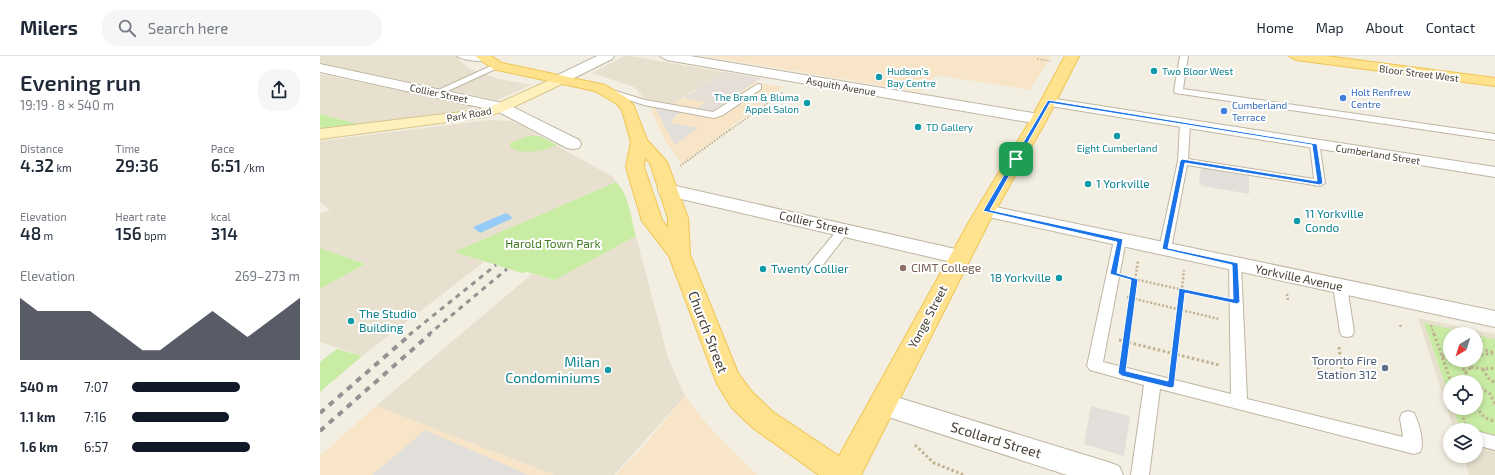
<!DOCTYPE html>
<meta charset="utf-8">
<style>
body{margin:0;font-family:"Exo 2",sans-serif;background:#f6f6f7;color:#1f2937;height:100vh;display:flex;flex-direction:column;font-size:15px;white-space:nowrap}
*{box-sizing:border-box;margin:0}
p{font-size:13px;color:#747a83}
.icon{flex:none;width:22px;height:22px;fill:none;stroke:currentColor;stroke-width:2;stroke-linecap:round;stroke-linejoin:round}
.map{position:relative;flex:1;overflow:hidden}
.panel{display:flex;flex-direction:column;background:#fff;width:320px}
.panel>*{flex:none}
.needle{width:26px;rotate:218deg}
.controls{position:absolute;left:1123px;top:271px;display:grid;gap:8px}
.controls a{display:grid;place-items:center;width:40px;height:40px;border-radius:50%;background:#fff;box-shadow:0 2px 6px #0003;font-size:20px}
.pin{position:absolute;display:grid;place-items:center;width:34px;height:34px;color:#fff;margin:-17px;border-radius:8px;box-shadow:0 2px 6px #0006}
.round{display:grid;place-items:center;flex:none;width:42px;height:42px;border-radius:16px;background:#f6f6f7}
.head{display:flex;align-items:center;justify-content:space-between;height:68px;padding:0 20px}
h1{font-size:22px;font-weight:600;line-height:30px}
.stats{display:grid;grid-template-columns:repeat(3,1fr);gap:6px;height:68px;padding:4px 20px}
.stats div{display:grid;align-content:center}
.stats b{font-size:17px;font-weight:600}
.stats small{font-size:11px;font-weight:400}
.stats p{font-size:11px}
.chart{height:112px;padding:8px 20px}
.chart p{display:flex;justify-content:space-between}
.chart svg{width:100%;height:72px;margin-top:4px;fill:#111827;opacity:.7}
ul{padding:0 20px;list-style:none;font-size:13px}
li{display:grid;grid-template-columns:64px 48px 1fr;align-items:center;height:30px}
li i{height:10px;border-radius:5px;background:#111827}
header{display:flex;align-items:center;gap:24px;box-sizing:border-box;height:56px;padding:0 20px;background:#fff;border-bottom:1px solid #e0e1e3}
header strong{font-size:19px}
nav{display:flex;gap:22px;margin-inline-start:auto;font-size:14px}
.search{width:280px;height:36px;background:#f6f6f7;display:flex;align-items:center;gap:10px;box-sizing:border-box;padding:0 14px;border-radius:16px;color:#747a83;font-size:15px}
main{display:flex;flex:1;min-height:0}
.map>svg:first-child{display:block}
.residential{fill:#e7e0ce;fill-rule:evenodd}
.commercial{fill:#f8e5c8}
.industrial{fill:#e4ded6}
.green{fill:#c9eca4}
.parking{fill:#e2dfda}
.water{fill:#95ccf7}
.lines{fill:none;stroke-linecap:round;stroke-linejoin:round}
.lane-casing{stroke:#beb6a3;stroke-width:2}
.street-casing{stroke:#beb6a3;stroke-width:2}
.secondary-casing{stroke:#d7c68b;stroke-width:2}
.primary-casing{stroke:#efc552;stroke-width:2}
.path-far3{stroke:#c2b292;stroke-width:1.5;stroke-dasharray:1.5 1.5;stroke-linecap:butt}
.path-far2{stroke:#c2b292;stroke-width:2;stroke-dasharray:1.5 1.5;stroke-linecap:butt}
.path-far1{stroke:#c2b292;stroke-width:2.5;stroke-dasharray:2 2;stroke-linecap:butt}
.path{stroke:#c2b292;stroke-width:3;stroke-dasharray:2.5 2.5;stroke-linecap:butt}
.lane{fill:#fff;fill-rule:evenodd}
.street{fill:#fff;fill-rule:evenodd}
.secondary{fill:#fff1be;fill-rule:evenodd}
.primary{fill:#ffe28d;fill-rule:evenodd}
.rail-far1{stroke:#929292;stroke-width:3;stroke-dasharray:5 5;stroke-linecap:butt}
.rail{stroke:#929292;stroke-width:4;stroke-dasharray:6 6;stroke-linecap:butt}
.route{fill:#1a73e8;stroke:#fff;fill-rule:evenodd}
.culture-dot{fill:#0f9aa8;stroke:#fff;stroke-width:1.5}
.shop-dot{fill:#3f7fe0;stroke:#fff;stroke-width:1.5}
.education-dot{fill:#8d6e63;stroke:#fff;stroke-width:1.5}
.service-dot{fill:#5c6f8a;stroke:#fff;stroke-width:1.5}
.labels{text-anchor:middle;stroke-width:4;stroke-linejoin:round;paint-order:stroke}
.far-culture-label{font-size:10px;fill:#0d838f;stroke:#fff;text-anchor:start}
.far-street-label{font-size:10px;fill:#443d31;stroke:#fff}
.far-shop-label{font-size:10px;fill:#366cbe;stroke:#fff;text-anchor:start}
.culture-label{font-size:12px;fill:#0d838f;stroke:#fff;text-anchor:start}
.street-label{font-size:12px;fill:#443d31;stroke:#fff}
.park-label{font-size:12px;fill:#3f7a20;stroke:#fff}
.education-label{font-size:12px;fill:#785e54;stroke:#fff;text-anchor:start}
.service-label{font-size:12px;fill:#4e5e75;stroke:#fff;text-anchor:end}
.near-street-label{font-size:14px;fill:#443d31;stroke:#fff}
.near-culture-label{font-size:14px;fill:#0d838f;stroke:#fff;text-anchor:end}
</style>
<header>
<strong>Milers</strong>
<div class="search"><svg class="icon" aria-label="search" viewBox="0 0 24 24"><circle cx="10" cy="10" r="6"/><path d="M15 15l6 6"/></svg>Search here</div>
<nav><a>Home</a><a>Map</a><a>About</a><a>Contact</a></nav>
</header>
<main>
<section class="panel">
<div class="head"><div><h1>Evening run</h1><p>19:19 · 8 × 540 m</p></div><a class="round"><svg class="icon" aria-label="share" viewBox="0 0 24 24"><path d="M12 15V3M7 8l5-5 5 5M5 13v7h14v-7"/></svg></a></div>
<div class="stats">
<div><p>Distance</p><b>4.32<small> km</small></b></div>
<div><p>Time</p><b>29:36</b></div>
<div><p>Pace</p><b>6:51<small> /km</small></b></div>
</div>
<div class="stats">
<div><p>Elevation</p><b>48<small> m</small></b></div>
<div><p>Heart rate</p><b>156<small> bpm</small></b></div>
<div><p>kcal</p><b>314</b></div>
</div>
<div class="chart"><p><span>Elevation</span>269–273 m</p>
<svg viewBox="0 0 160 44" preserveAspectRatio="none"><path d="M0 44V6L10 14L20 14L30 14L40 14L50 22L60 30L70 38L80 38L90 30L100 22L110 14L120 22L130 30L140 22L150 14L160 6V44z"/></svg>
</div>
<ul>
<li><b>540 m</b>7:07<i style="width:64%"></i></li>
<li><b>1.1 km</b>7:16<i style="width:58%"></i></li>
<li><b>1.6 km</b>6:57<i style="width:70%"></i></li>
</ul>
</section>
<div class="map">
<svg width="1175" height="419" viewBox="0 0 1175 419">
<rect width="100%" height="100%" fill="#f2eee1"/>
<g class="residential">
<path d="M0 0H139L140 5 150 13 175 22 211 29 177 44 0 7Z"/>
<path d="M304 0H310L404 16 351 49 327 45 314 31 272 17Z"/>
<path d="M0 18 157 51 134 56 38 68 0 58Z"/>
<path d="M169 64 191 65 202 70 293 121 296 126 135 196 164 206 42 300 0 286V233L45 208 0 192V158L10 154 0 146V85Z"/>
<path d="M316 180 348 302 365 340 294 419H234L56 350 212 218 235 224Z"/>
<path d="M1098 262 1175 278V419H1149L1143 400H1156V374H1134ZM1130 278H1156V304H1130ZM1130 326H1156V352H1130Z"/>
</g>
<g class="commercial">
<path d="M385 0H731L710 34 616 19 600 36Z"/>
<path d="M435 26 464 31 362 108 346 86 327 45 351 49 364 42 387 46 375 54 391 57Z"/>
<path d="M365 340 390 372 437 419H296L324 390Z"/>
<path d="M56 350 234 419H0V400Z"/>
</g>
<path class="industrial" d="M404 16 441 22 391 57 375 54 386 46 364 42Z"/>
<g class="green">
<path d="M0 58 38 68 35 71 0 75Z"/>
<path d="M209 80H220L237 89C226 95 198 100 190 90V87Z"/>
<path d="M296 126C309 138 311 163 316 180L235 224 207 216 202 217 134 196Z"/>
<path d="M0 192 45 208 0 233Z"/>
<path d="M1104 267 1153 278H1130V304H1156V279L1175 283V379L1140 371 1133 352H1156V326H1130V342Z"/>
<path d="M17 293 42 300 0 336V306Z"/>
</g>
<g class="parking">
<path d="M334 50 366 53 353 62 352 67 378 72 355 89Z"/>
<path d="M881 112 929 120V138L883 130 879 127Z"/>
<path d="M771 350 810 360 804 400 764 388Z"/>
<path d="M105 374 209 419H52Z"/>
</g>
<path class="water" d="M186 157 193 162 160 177 153 171Z"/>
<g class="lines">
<g class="lane-casing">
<g id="lane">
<path d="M137 0H159L168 3C162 7 143 4 137 0Z"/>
<path d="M860 0H868L863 33 1175 78V84L855 37 854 35Z"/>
<path d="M175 8 182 10 121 38 118 39 114 36Z"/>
<path d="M438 28 441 29V33L403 59 394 62 324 49 285 36 289 33 325 44 393 56Z"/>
<path d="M865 64 870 67 868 103 994 123 990 88 991 86H999L1005 127 1000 130 867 109 851 193 845 197 841 196 839 193 858 105 860 67Z"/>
<path d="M524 170 530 174 499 214H489L487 211 489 208 520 171Z"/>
<path d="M800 180 806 184 783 306 911 338 909 208 910 205H920L921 208 927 343 1083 381 1080 362 1082 357 1088 355 1094 357C1099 367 1105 387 1100 396L1094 398 840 333 829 419H811L824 329 770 314 767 310 794 184Z"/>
<path d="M1020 226 1025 227 1027 230 1034 276 1032 280 1027 281 1022 280 1020 276 1013 230 1015 227Z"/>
<path d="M1156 375 1175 380V394L1156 389Z"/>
</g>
</g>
<g class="street-casing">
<g id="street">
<path d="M277 0H294L292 3 246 26H236L234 23 236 20Z"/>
<path d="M340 0H370L719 58 725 60 727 63 725 66 719 68 347 4Z"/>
<path d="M0 8 187 48 259 84 261 88 259 92 253 93 247 92 177 55 0 16Z"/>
<path d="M729 42 1175 111V121L724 49 722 46 724 43Z"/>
<path d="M347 128 640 194 648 196 651 201 648 206 640 208 340 138 338 134 340 130Z"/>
<path d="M666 149 1175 255V271L659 159 656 155 659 151Z"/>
<path d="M563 337 788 406 799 410 803 419H747L553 356 549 348 553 340Z"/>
</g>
</g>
<g class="secondary-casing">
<path id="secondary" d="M241 19 246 20 248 23 246 26 187 54 165 61 0 83V73L158 54 177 48Z"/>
</g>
<g class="primary-casing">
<g id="primary">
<path d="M155 0H171L182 7 285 29 307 42 314 50 327 84 347 106 368 162 370 199 418 317 432 336 453 356 519 400 649 166 711 63 745 0H759L727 63 669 166 541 419H499L433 372 412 352 397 328 349 200 322 165 306 111 311 86 302 54 297 48 275 35 173 13ZM325 102 330 107 348 162V172L342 164 324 111Z"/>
<path d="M969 0H1006L1175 22V30L976 4Z"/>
</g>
</g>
<g class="path-far3">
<path d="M717 3 730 5"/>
<path d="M410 74 463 36"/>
</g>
<path class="path-far2" d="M360 110 411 73"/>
<g class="path-far1">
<path d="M810 222 899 242"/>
<path d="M967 238 968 245"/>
<path d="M807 241 899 263"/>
<path d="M1080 269 1081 271"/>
<path d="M1111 269 1114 279"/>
<path d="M807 279 818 204"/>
<path d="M857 279 864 214"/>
</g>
<g class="path">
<path d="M1114 278 1131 326"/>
<path d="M1159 280 1162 287 1160 292"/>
<path d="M799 284 899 309"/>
<path d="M1156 291 1175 297"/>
<path d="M804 300 807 278"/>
<path d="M1122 300 1130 301"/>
<path d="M1156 300 1173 297"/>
<path d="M1137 304 1152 326"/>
<path d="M1151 311 1163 313 1175 312"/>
<path d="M853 313 857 278"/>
<path d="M997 313 1023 321 1019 291"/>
<path d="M1163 313 1168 322 1175 327"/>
<path d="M1145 317 1151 311 1150 304"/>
<path d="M1156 329 1170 338 1175 348"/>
<path d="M1156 351 1164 361 1175 366"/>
<path d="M1140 352 1146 371"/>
<path d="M595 389 614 407 644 419"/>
</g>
<use href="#lane" class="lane"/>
<use href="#street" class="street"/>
<use href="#secondary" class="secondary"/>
<use href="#primary" class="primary"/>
<g class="rail-far1">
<path d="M89 279 176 209"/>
<path d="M108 279 187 213"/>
</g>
<g class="rail">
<path d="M0 357 91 278"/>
<path d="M0 375 110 278"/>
</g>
</g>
<path class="route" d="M728 44 997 88 1003 127 1000 129 865 107 848 192 918 207 920 246 917 248 865 237 854 331 851 332 802 320 798 317 811 224 790 218 797 186 663 155ZM730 47 992 89 997 125 862 103 860 105 842 193 912 209 913 243 859 232 848 325 806 315 818 223 797 217 803 183 670 154Z"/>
<g class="culture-dot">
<circle cx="834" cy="15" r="4"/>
<circle cx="559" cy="21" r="4"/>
<circle cx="487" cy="47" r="4"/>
<circle cx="598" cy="71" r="4"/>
<circle cx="797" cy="80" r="4"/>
<circle cx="768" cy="128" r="4"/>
<circle cx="977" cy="165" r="4"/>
<circle cx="443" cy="213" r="4"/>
<circle cx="739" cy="222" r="4"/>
<circle cx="31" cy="265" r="4"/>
<circle cx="288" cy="314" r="4"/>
</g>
<g class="shop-dot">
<circle cx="1023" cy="42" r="4"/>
<circle cx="904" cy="55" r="4"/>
</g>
<circle class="education-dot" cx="583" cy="212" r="4"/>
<circle class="service-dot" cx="1065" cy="312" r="4"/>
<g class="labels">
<g class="far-culture-label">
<text x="567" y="19">Hudson's<tspan x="567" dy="12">Bay Centre</tspan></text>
<text x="842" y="19">Two Bloor West</text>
<text x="479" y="45" text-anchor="end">The Bram &amp; Bluma<tspan x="479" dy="12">Appel Salon</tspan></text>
<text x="606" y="75">TD Gallery</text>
<text x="797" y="96" text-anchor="middle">Eight Cumberland</text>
</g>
<g class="far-street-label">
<text transform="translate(1099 17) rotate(7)" y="4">Bloor Street West</text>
<text transform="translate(521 30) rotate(10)" y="4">Asquith Avenue</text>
<text transform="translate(119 37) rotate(12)" y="4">Collier Street</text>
<text transform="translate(149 58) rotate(-10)" y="4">Park Road</text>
<text transform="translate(1058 98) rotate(9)" y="4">Cumberland Street</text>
</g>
<g class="far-shop-label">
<text x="1031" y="40">Holt Renfrew<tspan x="1031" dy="12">Centre</tspan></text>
<text x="912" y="53">Cumberland<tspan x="912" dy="12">Terrace</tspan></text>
</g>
<g class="culture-label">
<text x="776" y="132">1 Yorkville</text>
<text x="985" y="162">11 Yorkville<tspan x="985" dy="14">Condo</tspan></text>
<text x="451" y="217">Twenty Collier</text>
<text x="731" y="226" text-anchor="end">18 Yorkville</text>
<text x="39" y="262">The Studio<tspan x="39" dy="14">Building</tspan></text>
</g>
<g class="street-label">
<text transform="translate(494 167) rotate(13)" y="4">Collier Street</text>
<text transform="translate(979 222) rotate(12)" y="4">Yorkville Avenue</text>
<text transform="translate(608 261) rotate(-62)" y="4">Yonge Street</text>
</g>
<g class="park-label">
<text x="233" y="192">Harold Town Park</text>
</g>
<g class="education-label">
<text x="591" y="216">CIMT College</text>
</g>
<g class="service-label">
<text x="1057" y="309">Toronto Fire<tspan x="1057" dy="14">Station 312</tspan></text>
</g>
<g class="near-street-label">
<text transform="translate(388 276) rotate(69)" y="5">Church Street</text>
<text transform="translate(676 384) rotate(17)" y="5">Scollard Street</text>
</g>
<g class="near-culture-label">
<text x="280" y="311">Milan<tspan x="280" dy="16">Condominiums</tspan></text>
</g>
</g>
</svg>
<div class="controls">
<a><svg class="needle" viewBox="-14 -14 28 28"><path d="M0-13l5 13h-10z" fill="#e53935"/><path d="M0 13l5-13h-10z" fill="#747a83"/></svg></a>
<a><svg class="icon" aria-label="locate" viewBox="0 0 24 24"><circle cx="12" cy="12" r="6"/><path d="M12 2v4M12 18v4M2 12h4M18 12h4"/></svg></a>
<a><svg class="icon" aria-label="layers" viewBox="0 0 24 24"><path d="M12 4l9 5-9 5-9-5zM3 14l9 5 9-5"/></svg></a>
</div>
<div class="pin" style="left:696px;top:103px;background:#1e9e55"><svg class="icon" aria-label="arrive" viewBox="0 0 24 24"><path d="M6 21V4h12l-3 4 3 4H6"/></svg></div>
</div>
</main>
